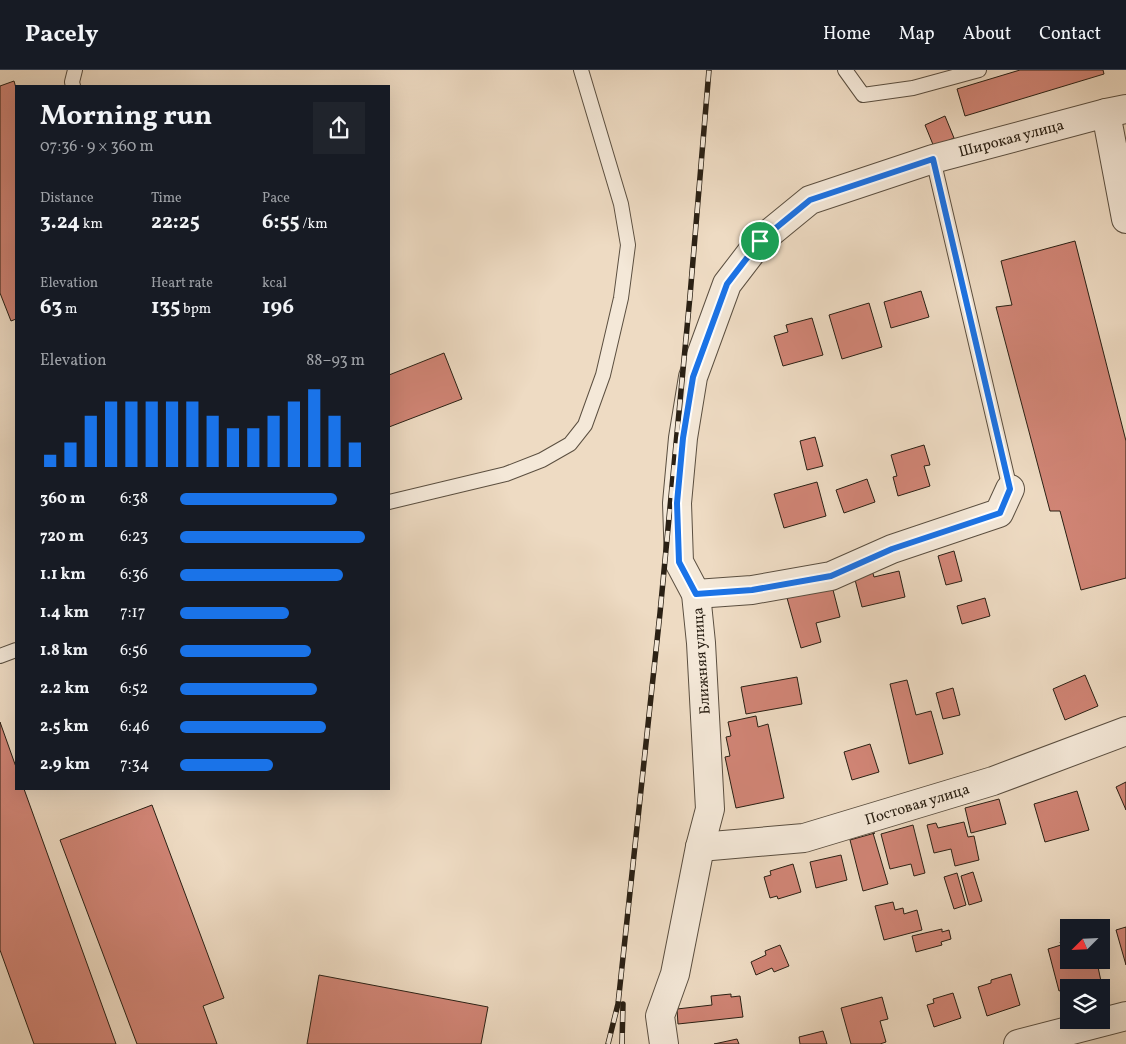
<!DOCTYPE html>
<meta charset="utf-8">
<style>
body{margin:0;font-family:Vollkorn,serif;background:#20242c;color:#f1f3f6;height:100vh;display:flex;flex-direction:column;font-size:19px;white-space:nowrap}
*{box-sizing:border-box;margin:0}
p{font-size:16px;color:#9ea1a6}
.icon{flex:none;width:28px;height:28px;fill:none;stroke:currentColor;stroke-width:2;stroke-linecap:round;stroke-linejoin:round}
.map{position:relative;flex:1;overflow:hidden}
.panel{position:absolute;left:15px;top:15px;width:375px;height:705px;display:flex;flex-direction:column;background:#171b24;border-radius:0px;box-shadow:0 5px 20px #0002}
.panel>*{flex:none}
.needle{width:32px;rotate:246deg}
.buttons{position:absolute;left:1060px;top:849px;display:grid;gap:10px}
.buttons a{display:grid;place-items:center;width:50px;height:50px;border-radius:0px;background:#171b24;box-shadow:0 5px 20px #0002;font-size:25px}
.pin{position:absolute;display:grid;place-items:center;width:42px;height:42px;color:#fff;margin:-21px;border:2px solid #fff;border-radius:50%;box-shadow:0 1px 5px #0007}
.round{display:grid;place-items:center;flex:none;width:52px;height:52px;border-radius:0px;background:#20242c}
.overview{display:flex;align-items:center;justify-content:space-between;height:85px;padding:0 25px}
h1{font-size:28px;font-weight:700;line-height:38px}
.stats{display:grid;grid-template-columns:repeat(3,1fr);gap:8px;height:85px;padding:5px 25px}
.stats div{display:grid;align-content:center}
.stats b{font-size:21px;font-weight:700}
.stats small{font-size:14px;font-weight:400}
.stats p{font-size:14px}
.chart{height:140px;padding:10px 25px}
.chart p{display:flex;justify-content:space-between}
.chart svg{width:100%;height:90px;margin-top:5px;stroke:#1a73e8;stroke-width:6}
ul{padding:0 25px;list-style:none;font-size:16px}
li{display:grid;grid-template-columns:80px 60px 1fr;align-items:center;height:38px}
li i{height:12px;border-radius:6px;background:#1a73e8}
header{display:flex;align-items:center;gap:30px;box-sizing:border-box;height:70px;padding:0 25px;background:#171b24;border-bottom:1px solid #363941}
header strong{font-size:24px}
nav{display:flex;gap:28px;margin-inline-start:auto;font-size:18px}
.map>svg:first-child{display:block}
.building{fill:#d18576;stroke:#2a2014}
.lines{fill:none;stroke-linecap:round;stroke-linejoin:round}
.lane-casing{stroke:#5b4f40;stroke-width:16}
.street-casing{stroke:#5b4f40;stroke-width:30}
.lane{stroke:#f4e8d8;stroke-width:14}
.street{stroke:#f4e8d8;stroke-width:28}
.rail-casing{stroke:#2a2014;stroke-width:5.5}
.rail{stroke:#f4e8d8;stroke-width:4;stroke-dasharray:11;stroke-linecap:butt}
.route-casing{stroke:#fff;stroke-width:10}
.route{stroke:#1a73e8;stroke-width:6}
.labels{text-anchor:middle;stroke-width:4;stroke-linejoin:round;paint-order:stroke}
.street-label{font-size:15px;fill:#2a2014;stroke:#f4e8d8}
</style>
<header>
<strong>Pacely</strong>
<nav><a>Home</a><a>Map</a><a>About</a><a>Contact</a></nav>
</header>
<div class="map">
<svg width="1126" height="974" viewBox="0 0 1126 974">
<rect width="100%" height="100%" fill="#eedbc3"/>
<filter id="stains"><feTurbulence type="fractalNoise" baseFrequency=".004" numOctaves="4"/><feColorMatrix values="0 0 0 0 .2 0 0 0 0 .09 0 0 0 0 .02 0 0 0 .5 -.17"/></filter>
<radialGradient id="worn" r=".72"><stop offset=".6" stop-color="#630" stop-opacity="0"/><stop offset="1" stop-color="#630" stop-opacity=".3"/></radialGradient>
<g class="building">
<path d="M1020 0H1103L1104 4 965 46 957 19Z"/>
<path d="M14 11 16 18V249L11 251 0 223V16Z"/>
<path d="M945 46 954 68 934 77 925 55Z"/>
<path d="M1075 171 1126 371V508L1081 520 1060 441H1050L996 237 1012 235 1001 191Z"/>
<path d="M921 221 929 247 891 258 884 232Z"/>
<path d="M869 233 882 277 842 289 829 245Z"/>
<path d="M812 248 823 285 783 296 774 266 788 262 786 255Z"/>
<path d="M444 283 462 329 389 357V305Z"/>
<path d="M815 367 823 396 807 400 800 371Z"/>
<path d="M924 375 930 395 924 396 930 416 898 426 893 407 897 406 891 385Z"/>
<path d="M867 409 875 432 844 443 836 420Z"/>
<path d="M817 412 826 446 784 458 774 424Z"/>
<path d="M954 481 962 511 946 515 938 486Z"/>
<path d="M870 493 874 507 899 501 905 527 862 537 852 498Z"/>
<path d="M832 516 840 547 816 553 821 572 801 578 787 528Z"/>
<path d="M985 528 990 546 962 554 957 536Z"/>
<path d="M1085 605 1098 636 1065 650 1053 619Z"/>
<path d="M797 607 802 634 746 644 741 617Z"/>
<path d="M907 610 916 645 931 641 943 684 909 694 890 614Z"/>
<path d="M953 618 960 645 943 649 936 623Z"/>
<path d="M756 646 758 657 768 654 784 728 736 738 725 687 730 686 726 667 731 666 728 652Z"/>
<path d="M0 652 16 697V719H24L116 974H34L0 880Z"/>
<path d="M870 674 879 702 852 710 844 682Z"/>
<path d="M1126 712V740L1116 717Z"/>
<path d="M1077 721 1089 760 1045 772 1034 734Z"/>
<path d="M999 729 1006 754 971 763 965 738Z"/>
<path d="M152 735 224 928 203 936 217 974H137L60 770Z"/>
<path d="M964 752 968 767 974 766 979 790 955 796 951 779 934 783 927 755 936 753 938 758Z"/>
<path d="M913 755 925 803 914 806 911 794 890 799 881 764Z"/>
<path d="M873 763 888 814 863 821 850 770 875 763Z"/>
<path d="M841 785 847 810 816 818 810 792Z"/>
<path d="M793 794 801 822 778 829 777 826 770 828 764 807 771 805 770 801Z"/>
<path d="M973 802 982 831 969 835 961 806Z"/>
<path d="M957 803 966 835 954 839 944 807Z"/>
<path d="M893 832 895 840 903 838 904 844 917 840 922 860 884 870 875 836Z"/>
<path d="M1126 857V895L1116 860Z"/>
<path d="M942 859V862L949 860 951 869 941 872 942 875 916 882 912 866Z"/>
<path d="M1069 870V890H1101V879L1103 878 1107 895 1098 897 1102 916 1069 918 1059 921 1048 879 1061 875 1060 872Z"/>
<path d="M780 875 789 896 774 902 772 898 756 905 751 892 766 885 765 881Z"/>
<path d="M1011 904 1020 935 987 946 978 917 991 913V910Z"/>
<path d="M319 905 488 937 481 974H307Z"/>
<path d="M953 923 961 948 934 957 927 935 934 933 933 929Z"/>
<path d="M731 924V927L740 926 743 947 678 954 677 939 712 935 711 926Z"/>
<path d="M882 927 888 949 880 951 886 972 880 974H851L841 938Z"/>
<path d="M823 961 827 974H800L799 967Z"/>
<path d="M737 969 739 974H714Z"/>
</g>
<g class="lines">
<g class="lane-casing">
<g id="lane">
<path d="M845 0 863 25 913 18 979 0"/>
<path d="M73 16 72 12 75 0"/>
<path d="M933 89 1010 419"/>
<path d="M389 432 506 404 542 390 570 374 585 355 603 305 621 228 628 175 621 134 581 0"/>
<path d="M0 586 16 580"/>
</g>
</g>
<g class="street-casing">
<g id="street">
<path d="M1106 43 1126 149"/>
<path d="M696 524 752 520 831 506 892 479 999 443 1010 419"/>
<path d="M700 777 804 768 993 711 1126 661"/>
<path d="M664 974 660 946 675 904 700 777 710 739 701 573 696 524 679 492 677 433 683 368 693 307 727 214 760 171 810 130 933 89 1106 43 1126 39"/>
<path d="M1018 974 1126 946"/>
</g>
</g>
<use href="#lane" class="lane"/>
<use href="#street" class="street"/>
<g class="rail-casing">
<g id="rail">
<path d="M608 974 618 934 660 543 690 226 709 0"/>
<path d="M622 974 623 934"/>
</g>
</g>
<use href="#rail" class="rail"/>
</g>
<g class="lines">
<g class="route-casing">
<path id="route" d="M933 89 1010 419 1000 443 892 479 831 506 752 520 696 524 679 492 677 433 683 368 693 307 727 214 760 171 810 130Z"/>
</g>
<use href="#route" class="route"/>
</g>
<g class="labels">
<g class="street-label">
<text transform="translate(1011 68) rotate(-15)" y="5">Широкая улица</text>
<text transform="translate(701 591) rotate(-94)" y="5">Ближняя улица</text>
<text transform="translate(917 734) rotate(-17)" y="5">Постовая улица</text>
</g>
</g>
<rect width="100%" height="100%" filter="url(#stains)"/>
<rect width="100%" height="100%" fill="url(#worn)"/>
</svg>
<div class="buttons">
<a><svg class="needle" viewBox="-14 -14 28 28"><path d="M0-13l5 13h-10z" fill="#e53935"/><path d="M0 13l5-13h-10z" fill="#9ea1a6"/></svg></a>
<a><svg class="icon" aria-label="layers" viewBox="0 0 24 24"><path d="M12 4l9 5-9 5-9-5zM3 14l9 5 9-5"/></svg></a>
</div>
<div class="pin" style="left:760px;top:171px;background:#1e9e55"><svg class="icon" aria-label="arrive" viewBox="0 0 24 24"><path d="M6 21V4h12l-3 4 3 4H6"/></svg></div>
<section class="panel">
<div class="overview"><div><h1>Morning run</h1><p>07:36 · 9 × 360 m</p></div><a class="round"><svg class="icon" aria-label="share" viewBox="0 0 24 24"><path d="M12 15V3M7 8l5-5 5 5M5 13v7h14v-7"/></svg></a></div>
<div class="stats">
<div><p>Distance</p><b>3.24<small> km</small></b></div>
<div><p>Time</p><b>22:25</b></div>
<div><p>Pace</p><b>6:55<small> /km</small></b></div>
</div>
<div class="stats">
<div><p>Elevation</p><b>63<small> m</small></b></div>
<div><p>Heart rate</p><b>135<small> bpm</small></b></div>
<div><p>kcal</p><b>196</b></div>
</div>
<div class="chart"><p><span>Elevation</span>88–93 m</p>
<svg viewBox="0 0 160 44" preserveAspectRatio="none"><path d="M5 44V38M15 44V32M25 44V19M35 44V12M45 44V12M55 44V12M65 44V12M75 44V12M85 44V19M95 44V25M105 44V25M115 44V19M125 44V12M135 44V6M145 44V19M155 44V32"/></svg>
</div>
<ul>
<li><b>360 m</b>6:38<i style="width:85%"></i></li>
<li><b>720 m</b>6:23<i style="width:100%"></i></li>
<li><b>1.1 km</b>6:36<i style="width:88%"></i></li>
<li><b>1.4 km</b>7:17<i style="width:59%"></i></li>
<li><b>1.8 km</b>6:56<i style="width:71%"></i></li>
<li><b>2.2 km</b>6:52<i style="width:74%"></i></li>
<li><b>2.5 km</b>6:46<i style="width:79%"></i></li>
<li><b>2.9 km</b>7:34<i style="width:50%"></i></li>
</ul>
</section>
</div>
